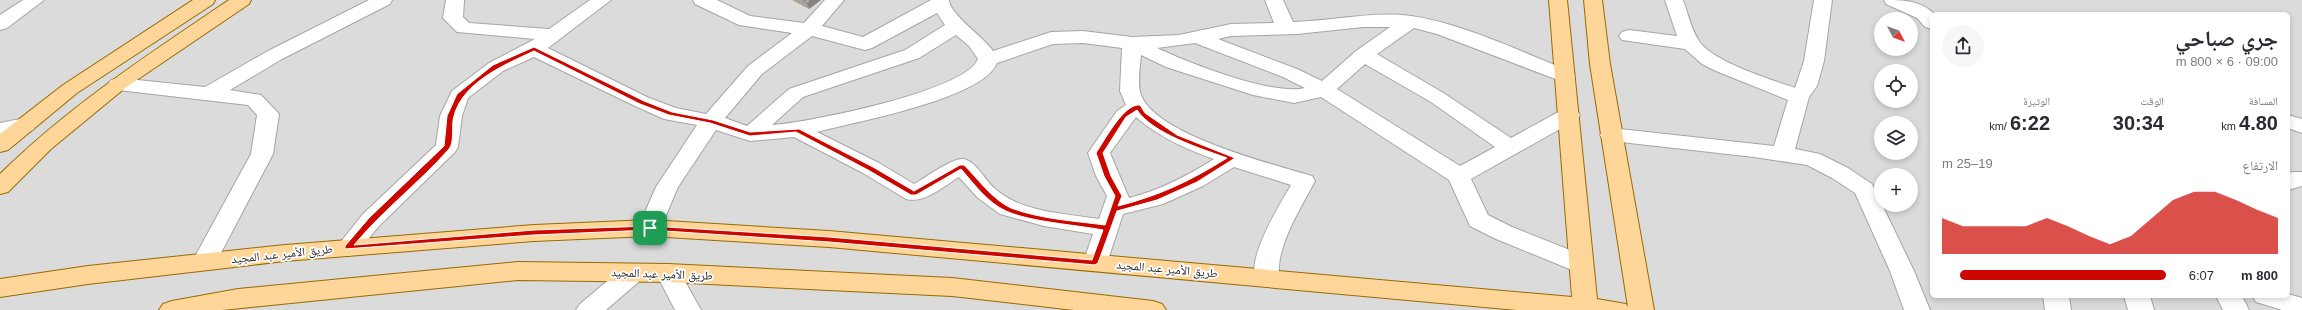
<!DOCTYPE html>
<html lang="ar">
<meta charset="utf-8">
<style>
body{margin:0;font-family:Helvetica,"Noto Naskh Arabic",sans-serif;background:#f7f7f7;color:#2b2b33;direction:rtl;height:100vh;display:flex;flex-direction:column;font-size:15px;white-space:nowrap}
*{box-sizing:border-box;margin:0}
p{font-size:13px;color:#7c7c81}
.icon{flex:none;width:22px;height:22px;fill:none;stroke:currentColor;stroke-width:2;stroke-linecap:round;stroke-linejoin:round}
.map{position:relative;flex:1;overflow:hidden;direction:ltr}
.sheet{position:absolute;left:1930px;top:12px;width:360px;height:286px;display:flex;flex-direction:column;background:#fff;border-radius:6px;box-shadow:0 2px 6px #0003;direction:rtl}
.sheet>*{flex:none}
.needle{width:26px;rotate:131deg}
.fabs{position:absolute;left:1874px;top:12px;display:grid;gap:8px}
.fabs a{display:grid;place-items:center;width:44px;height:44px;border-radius:50%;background:#fff;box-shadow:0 2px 6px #0003;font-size:20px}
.pin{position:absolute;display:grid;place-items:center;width:34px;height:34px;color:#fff;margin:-17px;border-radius:8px;box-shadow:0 2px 6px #0006}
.round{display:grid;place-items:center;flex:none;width:42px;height:42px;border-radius:21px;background:#f7f7f7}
.summary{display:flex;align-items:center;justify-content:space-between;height:68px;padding:0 12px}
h1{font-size:22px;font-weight:700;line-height:30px}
.metrics{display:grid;grid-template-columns:repeat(3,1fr);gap:6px;height:68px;padding:4px 12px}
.metrics div{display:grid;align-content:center}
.metrics b{font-size:20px;font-weight:700}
.metrics small{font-size:11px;font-weight:400}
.metrics p{font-size:11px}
.chart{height:112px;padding:8px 12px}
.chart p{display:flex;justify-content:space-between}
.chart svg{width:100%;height:72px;margin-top:4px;fill:#cc0700;opacity:.7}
ul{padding:0 12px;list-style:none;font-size:13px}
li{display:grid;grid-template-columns:64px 48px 1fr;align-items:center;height:30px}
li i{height:10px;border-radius:5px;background:#cc0700}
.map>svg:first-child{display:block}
.residential{fill:#dcdbdb;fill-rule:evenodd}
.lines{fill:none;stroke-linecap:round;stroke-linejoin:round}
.minor-casing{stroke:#a5a5a5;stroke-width:2}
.major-casing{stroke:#986b00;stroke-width:2}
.minor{fill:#fff;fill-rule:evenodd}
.major{fill:#ffd699;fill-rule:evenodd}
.wall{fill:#a9a19a}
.shaded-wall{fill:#89837d}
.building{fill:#c4bbb3;stroke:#89837d}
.route{fill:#cc0700;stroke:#fff;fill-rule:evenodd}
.labels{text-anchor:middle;stroke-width:3.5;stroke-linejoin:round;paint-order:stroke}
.street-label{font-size:12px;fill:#1e1e1e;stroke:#fff}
</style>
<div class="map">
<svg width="2302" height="310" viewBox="0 0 2302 310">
<rect width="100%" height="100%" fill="#efece4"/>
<path class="residential" d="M0 0H2302V310H0ZM1932 14H2288V296H1932ZM1881 19H1911V49H1881ZM1881 71H1911V101H1881ZM1881 123H1911V153H1881ZM1881 175H1911V205H1881Z"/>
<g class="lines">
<g class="minor-casing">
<g id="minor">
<path d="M23 0H44L7 28 0 30V15Z"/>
<path d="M369 0H392L390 4 282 59 230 90 261 95 279 114 273 154 213 268 204 270 195 268 192 262 251 154 257 115 248 105 118 90 111 88 108 84 111 80 118 78 205 87 268 51Z"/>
<path d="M446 0H464L463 17 469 23 549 29 590 0H611L548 48 649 98 676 108 706 114 748 66 792 33 739 25 695 4 693 0H717L750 16 804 23 825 0H844L822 26 863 37 931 0H949C950 15 984 37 993 51L1051 32 1083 31 1132 37 1179 35 1231 24 1274 23 1265 0H1283L1293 22C1333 21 1372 11 1411 16 1462 23 1524 53 1572 72L1575 76 1572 80 1565 82 1558 80 1437 34 1414 28 1377 54 1445 94 1511 138 1562 110 1569 109 1576 110 1580 115 1576 120 1471 179 1488 215 1512 227 1590 258 1593 264 1590 270 1581 272 1572 270 1496 239 1470 226 1449 180 1321 97 1294 103 1253 95 1166 67 1141 55C1140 67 1137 83 1141 95 1156 135 1272 164 1312 176L1315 181C1303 204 1287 229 1281 254 1278 265 1280 275 1275 284L1266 287 1257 284C1244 261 1279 206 1291 185L1234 167 1203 186 1163 204 1123 214 1107 263 1104 269 1095 271 1086 269 1083 263 1093 234 1044 226 1000 214 978 198 959 177C944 186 924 204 906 199L863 173 794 137 750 141 716 130 678 187 658 234 650 236 642 234 638 228 656 187 697 125 664 119 635 106 534 57 503 71 468 98 462 116 458 147 455 152 379 226 356 254 348 256 340 254 336 248 363 214 436 145 440 116 452 91 489 63 535 39 457 32 443 18ZM937 13 945 25 905 50 789 89 747 126 725 118 762 74 812 36 865 50 872 48ZM1363 27H1390L1356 51 1322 81 1297 69 1218 39 1231 36 1297 34ZM956 35 969 46 978 59C966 91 807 123 772 125L803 97 919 58ZM1083 43 1122 48 1120 91 1126 105 1117 111 1088 153 1096 176 1107 196 1099 219C1063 213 1022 213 994 188 985 180 976 161 963 159 952 158 925 178 914 184L879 163 817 132C854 122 983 99 997 63L1053 44ZM1195 43 1283 77 1305 88C1272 96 1189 63 1157 48ZM1365 64 1431 102 1495 147 1460 166 1337 89ZM1136 117C1159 137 1185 149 1214 159 1187 176 1160 190 1129 198L1110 153Z"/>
<path d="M1665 0H1683C1688 13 1691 29 1699 41 1713 62 1770 79 1795 88L1804 61 1814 0H1832L1824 61 1817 86 1809 97 1795 149 1820 154 1848 168 1872 184 1914 271 1930 310H1904L1890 271 1855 193 1832 178 1807 165 1754 157 1603 140 1600 135 1603 130 1611 128 1774 146 1788 100 1716 71 1702 64 1685 49 1622 40 1619 36 1622 32 1629 30 1677 36Z"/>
<path d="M1884 0C1901 0 1921 0 1934 14H1932V29L1925 27 1917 18 1886 4Z"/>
<path d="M2288 115 2302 119V133L2288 128Z"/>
<path d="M25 118 33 120 36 125 33 130 0 137V123Z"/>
<path d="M2294 172H2302V186L2288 190V173Z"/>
<path d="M633 264 642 267 645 273 642 279 606 310H576L580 304 624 267Z"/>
<path d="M668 264 677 267 701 310H675L656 273 659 267Z"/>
<path d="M2288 294 2302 298V310H2282L2256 302 2252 296H2288Z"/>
<path d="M2043 296H2069L2071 310H2045Z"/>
<path d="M2124 296H2150L2154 310H2128Z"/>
<path d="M2216 296H2242L2249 310H2223Z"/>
</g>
</g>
<g class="major-casing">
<g id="major">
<path d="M193 0H215L213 4 77 93 8 150 0 152V134L63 85Z"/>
<path d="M229 0H251L249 4 125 88 51 149 8 192 0 194V174C69 106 149 54 229 0Z"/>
<path d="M1549 0H1567L1597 299 1626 304 1628 307 1590 64 1584 0H1602L1610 64 1654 310H1517L829 247 650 236 534 241 285 261 88 284 0 297V279L88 266 285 245 534 225 650 220 829 231 1572 297Z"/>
<path d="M518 262 668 264 952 278 1153 301 1162 304 1166 310H1074L952 296 668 282 518 280 222 310H159L163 304 172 301 238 289Z"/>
</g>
</g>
<use href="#minor" class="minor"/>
<use href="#major" class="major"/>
</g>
<path class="wall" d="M792 0H821L809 9Z"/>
<path class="shaded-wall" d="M811 0H821L809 9 807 3Z"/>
<path class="building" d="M803 0H811L807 3Z"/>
<path class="route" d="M534 47 644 101 672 112 713 120 750 132 799 129 873 167 914 191 960 165H964C978 179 993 200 1011 208 1040 219 1075 221 1105 225L1115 196 1104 176 1096 153C1104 141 1124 103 1140 105L1145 113 1177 135 1235 158 1197 182 1157 200 1117 211 1098 263 1095 265 829 242 650 230 534 235 345 249V246L369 218 444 146 447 116 457 94 493 65ZM534 51 640 104 669 115 710 123 750 136 796 132 868 170 911 195H916L961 169C974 184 988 203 1006 211 1030 222 1077 225 1103 230L1092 260 829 237 650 226 534 230 354 245C383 210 419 183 449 149 455 142 451 125 454 116 463 82 504 65 534 51ZM1137 110C1153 134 1200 148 1227 158 1190 181 1161 195 1118 206L1122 196 1111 176 1103 153 1126 117Z"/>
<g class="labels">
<g class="street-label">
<text transform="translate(282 254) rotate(-6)" y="4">طريق الأمير عبد المجيد</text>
<text transform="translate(1167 269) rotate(5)" y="4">طريق الأمير عبد المجيد</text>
<text transform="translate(662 274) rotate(2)" y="4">طريق الأمير عبد المجيد</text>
</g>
</g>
</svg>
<div class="fabs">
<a><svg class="needle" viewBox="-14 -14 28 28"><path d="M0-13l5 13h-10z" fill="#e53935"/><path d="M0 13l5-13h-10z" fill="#7c7c81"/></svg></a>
<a><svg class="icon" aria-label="locate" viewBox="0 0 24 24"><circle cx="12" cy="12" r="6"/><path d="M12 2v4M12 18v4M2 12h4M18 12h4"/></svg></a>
<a><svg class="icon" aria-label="layers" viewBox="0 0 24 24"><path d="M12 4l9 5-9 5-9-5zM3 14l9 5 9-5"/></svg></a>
<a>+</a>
</div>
<div class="pin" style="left:650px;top:228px;background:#1e9e55"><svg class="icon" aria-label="arrive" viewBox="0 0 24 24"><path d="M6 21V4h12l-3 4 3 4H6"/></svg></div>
<section class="sheet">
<div class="summary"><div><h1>جري صباحي</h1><p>09:00 · 6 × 800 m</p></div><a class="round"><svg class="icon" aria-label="share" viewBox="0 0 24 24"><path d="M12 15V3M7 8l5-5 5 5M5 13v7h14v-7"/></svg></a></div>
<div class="metrics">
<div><p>المسافة</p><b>4.80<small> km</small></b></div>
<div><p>الوقت</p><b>30:34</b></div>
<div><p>الوتيرة</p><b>6:22<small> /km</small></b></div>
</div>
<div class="chart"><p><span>الارتفاع</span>19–25 m</p>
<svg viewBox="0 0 160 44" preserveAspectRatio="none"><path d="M0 44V22L10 27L20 27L30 27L40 27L50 22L60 27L70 33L80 38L90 33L100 22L110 11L120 6L130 6L140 11L150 17L160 22V44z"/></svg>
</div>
<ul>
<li><b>800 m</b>6:07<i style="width:92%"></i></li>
</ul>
</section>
</div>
